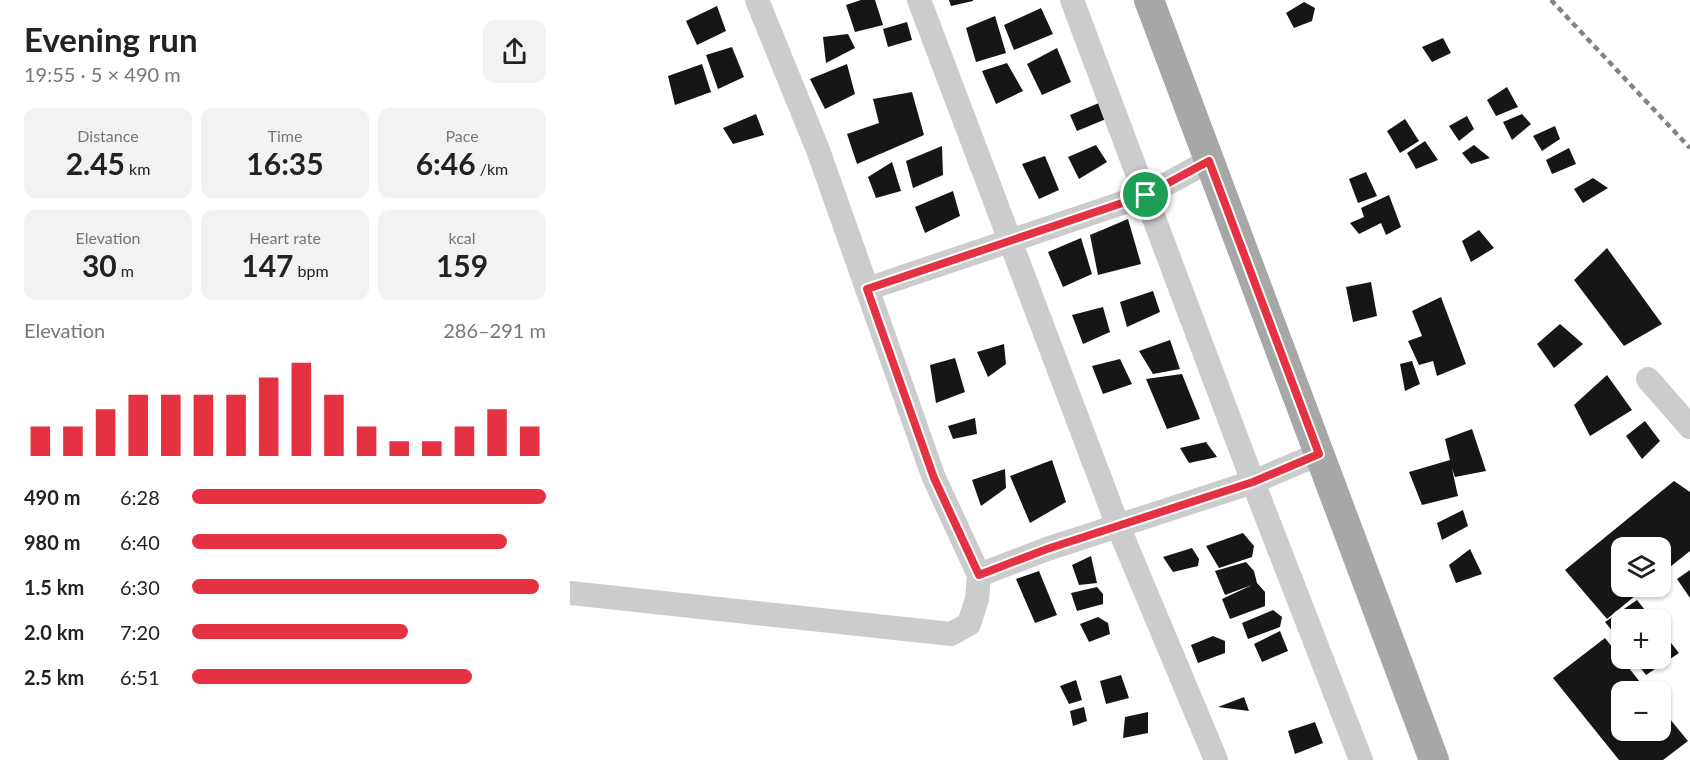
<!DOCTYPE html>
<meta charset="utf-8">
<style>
body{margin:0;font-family:Lato,sans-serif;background:#f2f2f2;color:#222;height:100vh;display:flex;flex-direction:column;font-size:22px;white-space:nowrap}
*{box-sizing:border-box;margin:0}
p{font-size:20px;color:#767676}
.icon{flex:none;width:33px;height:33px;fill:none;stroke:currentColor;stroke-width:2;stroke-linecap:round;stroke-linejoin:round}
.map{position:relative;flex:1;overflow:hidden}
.panel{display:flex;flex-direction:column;background:#fff;width:570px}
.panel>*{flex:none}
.tools{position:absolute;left:1041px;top:537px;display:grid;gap:12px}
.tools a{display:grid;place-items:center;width:60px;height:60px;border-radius:12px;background:#fff;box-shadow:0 2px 4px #0004;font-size:30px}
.pin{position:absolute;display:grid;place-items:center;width:51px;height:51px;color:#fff;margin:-26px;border:3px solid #fff;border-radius:50%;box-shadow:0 2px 6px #0007}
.round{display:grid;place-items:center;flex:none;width:63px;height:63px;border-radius:12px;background:#f2f2f2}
.headline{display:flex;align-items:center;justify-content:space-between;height:102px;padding:0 24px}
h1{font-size:33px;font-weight:700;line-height:45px}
.metrics{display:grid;grid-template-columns:repeat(3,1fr);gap:9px;height:102px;padding:6px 24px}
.metrics div{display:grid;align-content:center;border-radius:12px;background:#f2f2f2;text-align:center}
.metrics b{font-size:30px;font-weight:700}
.metrics small{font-size:16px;font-weight:400}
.metrics p{font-size:16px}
.chart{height:168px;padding:12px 24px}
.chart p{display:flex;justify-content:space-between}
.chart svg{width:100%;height:108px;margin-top:6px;stroke:#e53242;stroke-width:6}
ul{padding:0 24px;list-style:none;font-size:20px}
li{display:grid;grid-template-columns:96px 72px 1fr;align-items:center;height:45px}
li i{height:15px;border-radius:8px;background:#e53242}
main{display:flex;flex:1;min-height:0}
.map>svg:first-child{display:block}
.building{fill:#161616}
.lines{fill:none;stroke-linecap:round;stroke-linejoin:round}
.minor{stroke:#ccc;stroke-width:24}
.major{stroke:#a7a7a7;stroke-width:30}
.rail{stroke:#848484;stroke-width:4.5;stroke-dasharray:6 4.5;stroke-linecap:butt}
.route-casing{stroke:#fff;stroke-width:12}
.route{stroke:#e53242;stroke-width:8}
</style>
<main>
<section class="panel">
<div class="headline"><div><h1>Evening run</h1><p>19:55 · 5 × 490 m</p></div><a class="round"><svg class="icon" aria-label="share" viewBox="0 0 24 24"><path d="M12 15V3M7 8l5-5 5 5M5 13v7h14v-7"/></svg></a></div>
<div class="metrics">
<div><p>Distance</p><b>2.45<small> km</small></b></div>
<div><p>Time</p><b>16:35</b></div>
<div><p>Pace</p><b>6:46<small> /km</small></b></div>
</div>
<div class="metrics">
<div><p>Elevation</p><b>30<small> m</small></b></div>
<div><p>Heart rate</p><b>147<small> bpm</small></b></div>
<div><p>kcal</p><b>159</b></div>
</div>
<div class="chart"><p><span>Elevation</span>286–291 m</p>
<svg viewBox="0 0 160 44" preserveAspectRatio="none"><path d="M5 44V32M15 44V32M25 44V25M35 44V19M45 44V19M55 44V19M65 44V19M75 44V12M85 44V6M95 44V19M105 44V32M115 44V38M125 44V38M135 44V32M145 44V25M155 44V32"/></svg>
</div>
<ul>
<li><b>490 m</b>6:28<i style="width:100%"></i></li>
<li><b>980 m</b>6:40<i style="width:89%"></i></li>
<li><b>1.5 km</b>6:30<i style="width:98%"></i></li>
<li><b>2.0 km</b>7:20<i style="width:61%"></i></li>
<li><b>2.5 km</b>6:51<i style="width:79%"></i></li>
</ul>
</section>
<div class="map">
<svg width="1120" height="760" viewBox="0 0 1120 760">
<rect width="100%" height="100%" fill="#fff"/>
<g class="building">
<path d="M291 0H305L313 25 285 32 276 5Z"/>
<path d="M379 0H403V1L381 6Z"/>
<path d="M734 2 745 8 742 21 724 28 716 13Z"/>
<path d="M147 6 156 31 127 45 116 21Z"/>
<path d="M471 8 483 34 444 50 434 25Z"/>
<path d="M425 16 436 53 406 62 396 28Z"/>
<path d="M337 22 342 40 318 47 313 29Z"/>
<path d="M278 34 285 48 256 63 253 37Z"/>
<path d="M873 38 881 53 862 62 852 47Z"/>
<path d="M162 47 174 77 148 89 136 55Z"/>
<path d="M487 48 501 82 472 95 457 64Z"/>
<path d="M437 63 453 91 426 104 412 71Z"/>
<path d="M132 64 141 92 105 105 98 76Z"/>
<path d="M277 64 285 94 255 109 240 79Z"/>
<path d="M937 87 948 107 926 116 917 100Z"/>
<path d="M342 92 354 135 287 164 277 134 309 123 303 99Z"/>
<path d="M529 103 536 119 507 131 500 115Z"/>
<path d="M186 114 194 135 163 144 153 128Z"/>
<path d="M952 114 961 124 942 140 933 122Z"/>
<path d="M897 116 904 129 889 141 879 126Z"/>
<path d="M835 119 849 141 830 153 817 131Z"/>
<path d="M985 126 990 139 972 151 963 136Z"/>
<path d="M855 141 868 160 846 169 837 153Z"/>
<path d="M526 145 537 162 509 179 498 157Z"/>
<path d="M904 145 920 158 901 164 892 153Z"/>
<path d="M372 146 373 175 343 188 336 161Z"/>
<path d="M999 148 1006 164 982 174 976 160Z"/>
<path d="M475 156 489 190 469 199 452 164Z"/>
<path d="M322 162 331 191 306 198 298 177Z"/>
<path d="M796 172 807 196 788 203 779 179Z"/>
<path d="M1023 178 1038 188 1013 203 1004 189Z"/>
<path d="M383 191 390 216 355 233 345 207Z"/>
<path d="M819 195 831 227 816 235 811 223 789 234 780 223 794 217 791 208Z"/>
<path d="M558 219 571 264 528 275 520 235Z"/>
<path d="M909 230 924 248 901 262 892 241Z"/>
<path d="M511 238 522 274 493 287 478 252Z"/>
<path d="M1037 248 1092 324 1054 346 1004 280Z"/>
<path d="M801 282 807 316 783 322 776 287Z"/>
<path d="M583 291 590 312 557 327 550 302Z"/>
<path d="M871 297 896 364 867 376 863 361 849 365 838 341 852 336 842 311Z"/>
<path d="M533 307 540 332 513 344 502 315Z"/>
<path d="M990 324 1013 344 984 368 967 344Z"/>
<path d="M600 340 610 369 583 374 569 351Z"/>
<path d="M434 344 436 364 418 377 407 352Z"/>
<path d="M385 358 395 392 366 403 360 365Z"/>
<path d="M550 359 562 384 533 394 522 366Z"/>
<path d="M842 361 850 384 835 391 830 364Z"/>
<path d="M612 374 630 419 597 429 576 379Z"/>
<path d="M1037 375 1062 410 1020 436 1004 405Z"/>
<path d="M405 418 407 434 383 439 378 426Z"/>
<path d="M1075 421 1090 441 1072 459 1056 436Z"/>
<path d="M902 429 916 471 885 477 882 469 888 496 852 505 839 472 880 460 875 439Z"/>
<path d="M636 442 647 457 619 463 610 448Z"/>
<path d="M482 460 496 502 460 523 440 476Z"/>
<path d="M435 469 436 488 411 506 402 480Z"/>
<path d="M1104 481 1120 492V551L1090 575V548H1052V586H1077L1037 619 995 570Z"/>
<path d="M893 510 898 526 872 540 867 523Z"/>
<path d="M673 533 684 546 682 557 649 568 636 546Z"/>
<path d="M622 548 629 559 628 566 603 572 593 557Z"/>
<path d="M900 549 912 574 886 583 879 565Z"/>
<path d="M521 556 527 583 509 585 502 565Z"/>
<path d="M676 562 684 571 687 583 695 592V606L660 619 652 599 682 585 655 595 645 571Z"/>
<path d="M1120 570V598L1107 579Z"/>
<path d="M469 571 487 615 465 623 446 579Z"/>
<path d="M527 587 533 594V604L507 611 501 593Z"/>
<path d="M1067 600 1083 620H1052V643L1035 622Z"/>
<path d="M703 610 712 617 710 627 678 639 672 623Z"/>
<path d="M528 617 538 623 540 634 519 642 510 624Z"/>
<path d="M1090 629 1109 653 1076 675 1063 658H1090Z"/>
<path d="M710 631 718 651 692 662 684 644Z"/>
<path d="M643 636 655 641V653L628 663 621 645Z"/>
<path d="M1035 638 1078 692H1052V730H1090V707L1118 741 1093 760H1049L983 678Z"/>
<path d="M551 675 559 698 536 704 530 681Z"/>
<path d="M506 680 512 700 499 704 490 686Z"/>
<path d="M674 697 679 711 648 707Z"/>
<path d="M514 707 517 721 503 726 500 711Z"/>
<path d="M578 712V733L553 738 555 717Z"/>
<path d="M745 722 753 743 725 754 718 731Z"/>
</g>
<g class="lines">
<g class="minor">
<path d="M349 0 548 526 646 760"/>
<path d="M502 0 683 482 791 760"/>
<path d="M297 289 576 195 639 161"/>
<path d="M1078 379 1120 427"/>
<path d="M409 575 477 549 683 482 749 454"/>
<path d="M0 593 381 634 399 624 407 599 409 575 364 478 248 150 187 0"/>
</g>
<path class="major" d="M579 0 864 760"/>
<path class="rail" d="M981 0 1120 148"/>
</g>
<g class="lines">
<g class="route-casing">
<path id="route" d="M639 161 749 454 683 482 477 549 409 575 364 478 297 289 576 195Z"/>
</g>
<use href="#route" class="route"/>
</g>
</svg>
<div class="tools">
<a><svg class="icon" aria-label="layers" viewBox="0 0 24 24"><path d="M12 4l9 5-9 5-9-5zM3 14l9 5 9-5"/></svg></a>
<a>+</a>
<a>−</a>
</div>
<div class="pin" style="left:576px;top:195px;background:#1e9e55"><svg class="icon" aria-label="arrive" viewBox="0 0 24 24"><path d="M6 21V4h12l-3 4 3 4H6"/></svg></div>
</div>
</main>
